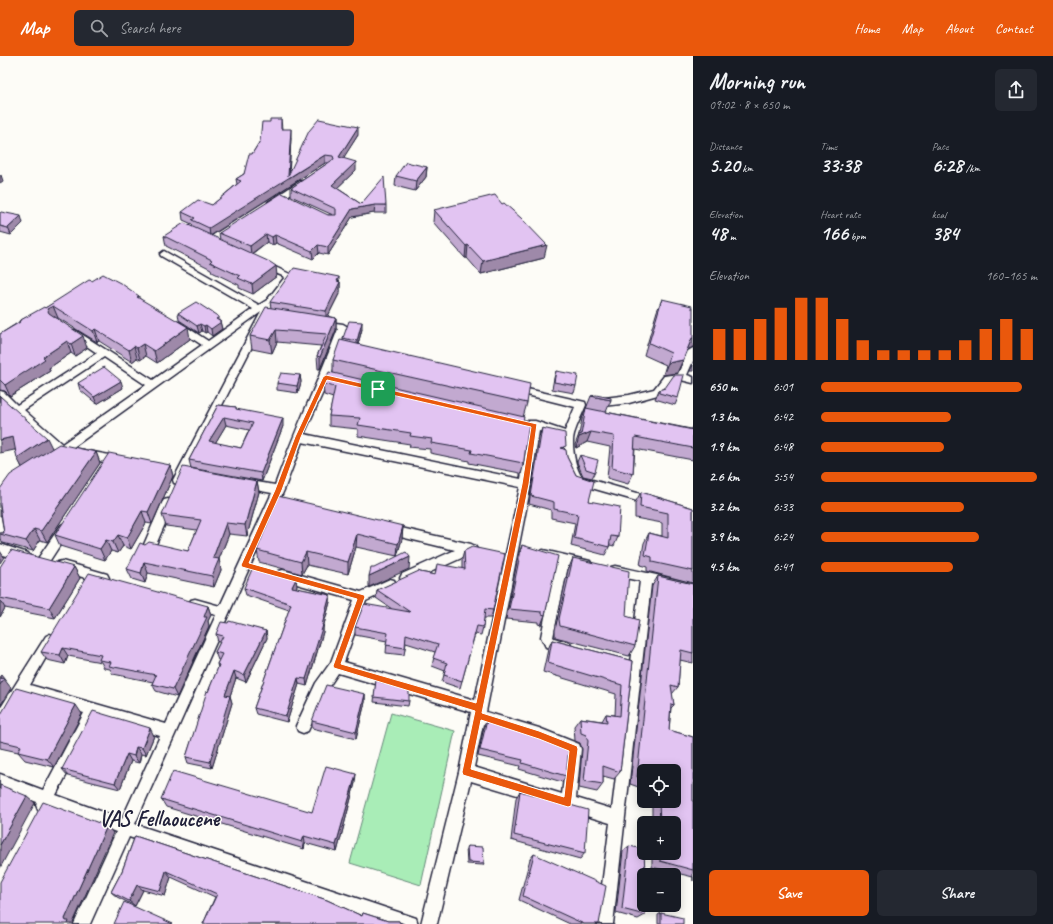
<!DOCTYPE html>
<meta charset="utf-8">
<style>
body{margin:0;font-family:Caveat,sans-serif;background:#242831;color:#f1f3f6;height:100vh;display:flex;flex-direction:column;font-size:15px;white-space:nowrap}
*{box-sizing:border-box;margin:0}
p{font-size:13px;color:#9ea1a6}
.icon{flex:none;width:22px;height:22px;fill:none;stroke:currentColor;stroke-width:2;stroke-linecap:round;stroke-linejoin:round}
.map{position:relative;flex:1;overflow:hidden}
.panel{display:flex;flex-direction:column;background:#171b24;width:360px}
.panel>*{flex:none}
.controls{position:absolute;left:637px;top:708px;display:grid;gap:8px}
.controls a{display:grid;place-items:center;width:44px;height:44px;border-radius:6px;background:#171b24;box-shadow:0 2px 10px #0003;font-size:20px}
.pin{position:absolute;display:grid;place-items:center;width:34px;height:34px;color:#fff;margin:-17px;border-radius:8px;box-shadow:0 2px 6px #0006}
.round{display:grid;place-items:center;flex:none;width:42px;height:42px;border-radius:6px;background:#242831}
.summary{display:flex;align-items:center;justify-content:space-between;height:68px;padding:0 16px}
h1{font-size:22px;font-weight:600;line-height:30px}
.stats{display:grid;grid-template-columns:repeat(3,1fr);gap:6px;height:68px;padding:4px 16px}
.stats div{display:grid;align-content:center}
.stats b{font-size:20px;font-weight:600}
.stats small{font-size:11px;font-weight:400}
.stats p{font-size:11px}
.chart{height:112px;padding:8px 16px}
.chart p{display:flex;justify-content:space-between}
.chart svg{width:100%;height:72px;margin-top:4px;stroke:#ea580c;stroke-width:6}
.cta{display:flex;gap:8px;margin-top:auto;padding:8px 16px}
.cta a{flex:1;height:46px;border-radius:6px;background:#ea580c;color:#fff;font-size:16px;font-weight:600;line-height:46px;text-align:center}
.cta a+a{background:#242831;color:#f1f3f6}
ul{padding:0 16px;list-style:none;font-size:13px}
li{display:grid;grid-template-columns:64px 48px 1fr;align-items:center;height:30px}
li i{height:10px;border-radius:5px;background:#ea580c}
header{display:flex;align-items:center;gap:24px;box-sizing:border-box;height:56px;padding:0 20px;background:#ea580c;color:#fff}
header strong{font-size:19px}
nav{display:flex;gap:22px;margin-inline-start:auto;font-size:14px}
.search{width:280px;height:36px;background:#242831;display:flex;align-items:center;gap:10px;box-sizing:border-box;padding:0 14px;border-radius:6px;color:#9ea1a6;font-size:15px}
main{display:flex;flex:1;min-height:0}
.map>svg:first-child{display:block}
.green{fill:#a9edb7;stroke:#668879}
.lines{fill:none;stroke-linecap:round;stroke-linejoin:round}
.minor-casing{stroke:#22223b;stroke-width:3}
.minor{fill:#fdfcf7;fill-rule:evenodd}
.wall{fill:#c2a9d0;stroke:#22223b;fill-rule:evenodd}
.shaded-wall{fill:#9e89a9;stroke:#22223b}
.building{fill:#e2c4f2;stroke:#22223b;fill-rule:evenodd}
.route{fill:#ea580c;stroke:#fff;fill-rule:evenodd}
.labels{text-anchor:middle;stroke-width:3;stroke-linejoin:round;paint-order:stroke}
.near-quarter-label{font-size:22px;font-weight:bold;fill:#22223b;stroke:#fdfcf7}
</style>
<header>
<strong>Map</strong>
<div class="search"><svg class="icon" aria-label="search" viewBox="0 0 24 24"><circle cx="10" cy="10" r="6"/><path d="M15 15l6 6"/></svg>Search here</div>
<nav><a>Home</a><a>Map</a><a>About</a><a>Contact</a></nav>
</header>
<main>
<div class="map">
<svg width="693" height="868" viewBox="0 0 693 868">
<rect width="100%" height="100%" fill="#fdfcf7"/>
<filter id="ink" filterUnits="userSpaceOnUse"><feTurbulence type="fractalNoise" baseFrequency=".025" numOctaves="2"/><feDisplacementMap in="SourceGraphic" scale="8" xChannelSelector="R" yChannelSelector="G"/><feConvolveMatrix kernelMatrix="1 2 1 2 8 2 1 2 1" color-interpolation-filters="sRGB"/></filter>
<g filter="url(#ink)">
<path class="green" d="M391 657 455 675 421 829 350 807Z"/>
<g class="lines">
<g class="minor-casing">
<g id="minor">
<path d="M300 125H306L307 127 275 148H272L268 146Z"/>
<path d="M164 195 259 249 267 244 285 221 261 211 260 209 261 207H267L294 220 275 246 182 427 178 428 174 427 173 424 261 256 72 392 120 401 124 402 125 405 124 408 120 409 63 398 56 402 52 401 51 398 55 394 0 345V335L4 336 17 349 97 297 69 278 67 276 69 274H75L153 324 202 289 173 270 171 268 173 266H179L208 285 253 253 161 200 160 198ZM104 301 146 329 62 388 24 354Z"/>
<path d="M321 265 343 268 348 271 330 321 304 378 521 423 529 372 525 371 524 368 525 365H535L565 375 575 351 511 335 509 333 514 330 585 346 586 349C582 359 577 368 574 378 571 389 575 412 582 421L651 441 655 442 657 445 655 448 651 449 574 427 565 409 563 382 539 375 531 428 486 656 539 672 579 688 581 693 576 742 612 753 640 525 611 519 609 515 611 511 615 510 693 527V537L651 528 613 868H597L610 767 471 725 437 868H421L459 716 471 656 338 617 326 635 308 675 303 677 298 675 296 670 316 627 331 606 354 544 279 523 277 519 279 515 283 514 361 536 390 523 394 524 396 528 394 532 366 545 344 606 475 644 520 431 302 386 284 434 135 768 410 860 416 862 418 868H387L129 781 90 868H74L116 776 50 751 48 754 43 756 38 754 36 749 37 746 0 732V718L43 734 84 657 23 639 5 670 0 672V653L46 580 50 578 54 580 56 584 30 629 166 668 216 559 191 552 189 548 191 544 195 543 220 550 272 437 245 432 241 431 240 428 241 425 245 424 275 429C294 376 318 326 338 273L318 270 316 268 318 266ZM97 661 160 680 122 763 56 739ZM483 668 539 686 567 697 562 738 474 711Z"/>
<path d="M693 292V305L687 319 693 321V327L681 324 670 325 661 338 629 347 596 351 592 350 591 347 592 344 596 343 629 339 654 333 664 320 678 318 688 295Z"/>
<path d="M168 443 172 444 174 447 154 493 152 496 148 498 144 496 142 493 162 447 164 444Z"/>
<path d="M65 467 69 469 71 472 69 475 47 509 43 510 39 509 37 505 39 501 61 469Z"/>
<path d="M388 469 471 488 475 490 477 493 475 496 406 527 402 526 400 522 402 518 455 494 384 477 382 474 384 471Z"/>
<path d="M0 488 28 497 30 500 28 503 24 505 0 498Z"/>
<path d="M543 494 586 504 590 505 592 509 590 513 586 514 568 510 553 581 554 582 570 587 571 591 570 595 565 597 546 591 541 581 556 507 539 502 537 499 539 496Z"/>
<path d="M62 505 107 518 109 522 107 526 103 527 58 514 56 510 58 506Z"/>
</g>
</g>
<use href="#minor" class="minor"/>
</g>
<g class="wall">
<path d="M281 63 282 73 291 81 289 117 358 79 343 102 356 114 337 132 361 148 386 149V157H374L352 161 328 199 319 197 313 203 276 187 273 189 267 186 252 198 277 220 253 238 239 232V229L212 216 211 213 166 190 164 180 193 172 192 168 183 164 182 156 212 149 237 128 236 123 244 118 252 98 260 85 270 66ZM325 107H328L291 132V140L333 159H328L219 177 220 184 211 180Z"/>
<path d="M427 111 426 121 415 135 395 130 396 120Z"/>
<path d="M434 154 544 202 481 218 467 202H465L433 166Z"/>
<path d="M0 157 23 167 11 179 0 176Z"/>
<path d="M92 225 139 240V242L190 283 157 307 146 300 140 304 137 302 132 306 99 285 97 286 58 262H56L87 292 75 300 71 297 49 312 50 315 10 340 5 335 0 334V278L19 266V265L45 252Z"/>
<path d="M339 225 340 226V236L328 260 336 262V274L320 313H318L317 300 321 290 277 286 272 297 252 293 250 280 271 252 270 246Z"/>
<path d="M662 243 687 294 677 317 663 319 666 309 644 299 657 255Z"/>
<path d="M178 257 220 266 222 273 212 280 207 276 205 277 202 275 199 277 179 264Z"/>
<path d="M362 273 358 288 527 347 523 361V366L529 368 523 411 520 421V417L469 407V405L430 397V393L409 391 410 388 358 380V373L329 370V360L333 342 324 339 323 328 333 317V304L343 285V282Z"/>
<path d="M693 309V315H690Z"/>
<path d="M556 315 576 330 574 337 552 333 554 322Z"/>
<path d="M300 319 301 326 298 337 277 334V327Z"/>
<path d="M78 327 123 332 97 348 80 334Z"/>
<path d="M665 332 678 342 675 349 655 343 659 334Z"/>
<path d="M0 340 52 393 96 396 100 407 47 486 40 484 33 495 3 487 0 483V477H4L1 459 22 412 15 394Z"/>
<path d="M591 340 611 344 606 356 691 373 693 369V404L635 393 633 418 628 428 607 422 610 391 587 386 576 392 575 389 579 378 582 363Z"/>
<path d="M218 349 236 351V353L283 370 262 425 191 412 189 404ZM226 369 249 374 241 392 215 387Z"/>
<path d="M542 372 565 393 567 401 589 445 618 481 614 490 610 489 605 499 571 490 575 467 551 462V454L529 448 539 381Z"/>
<path d="M580 399 595 416 592 422 583 420 577 406Z"/>
<path d="M170 409 173 420 152 468 146 467 131 493 123 490 118 497 111 495 105 504 60 490 55 479Z"/>
<path d="M257 425 259 436 247 480 229 478 219 503 221 514 214 531 148 517 145 527 132 523 127 513 145 489 188 495 197 474 166 470 162 459Z"/>
<path d="M641 436 693 452V527L647 515V511L640 509 644 487 649 477 662 480V467L635 462V447Z"/>
<path d="M403 470 402 483 397 500 356 491 348 518 307 509 302 518 259 506 257 494Z"/>
<path d="M522 489 545 559 541 569 538 568V566L506 563 518 500Z"/>
<path d="M464 495 493 554 491 562H484L483 571 481 579 475 578 460 632 442 626 445 615 432 610 435 596 406 587 404 599 386 597 387 585 355 579V571L392 553 376 542 377 534 420 516 435 519 462 513V503Z"/>
<path d="M573 502 626 560 635 590 629 600 555 581V574L568 514Z"/>
<path d="M0 511H74L80 522 55 562 5 552 0 561Z"/>
<path d="M658 520 693 528V607L680 604 678 631 672 638 674 649 671 652 669 674 693 681V825V821L652 811V797H674V767H652V745H674V715H644V733L630 728 652 530Z"/>
<path d="M297 530 296 532 330 539V546L323 572V576L307 630 299 628 287 666 256 658 254 652 289 554 246 539 244 532Z"/>
<path d="M208 550 211 559 208 565 209 570 177 641 156 635 152 628 153 626 113 618 110 613 104 612 101 606 68 600 65 608 47 604 41 596Z"/>
<path d="M228 567 266 575 267 582 246 626 236 622 230 640 232 647 212 712 188 707 186 701 208 636 218 612 217 608 219 604H218L215 596 220 586H218L216 578Z"/>
<path d="M552 584 633 605 620 716 614 723 603 720V728L597 736 579 732 582 693 580 687 575 685 574 670 580 662 602 665 606 658 615 659 616 638 543 616 548 593Z"/>
<path d="M376 624 409 645 408 650 374 646Z"/>
<path d="M365 638V646L356 683 312 672V665Z"/>
<path d="M82 658 54 711 25 704 18 696 0 692V660Z"/>
<path d="M487 664 566 720 562 726 519 713 520 710 478 700 484 670Z"/>
<path d="M154 680 146 699 141 698 139 707 131 705 120 733 68 720 62 713Z"/>
<path d="M355 727 337 796 305 787 304 793 166 751 161 743 312 756Z"/>
<path d="M520 735 585 797 580 803 511 784 516 742Z"/>
<path d="M135 780 327 844 362 860 363 857 388 865H399V866L404 868H203L215 841 171 821 165 840 143 834 135 850 117 841 111 836 122 815Z"/>
<path d="M467 790 484 807 483 809 467 808 466 792Z"/>
<path d="M629 790 645 859 638 863 616 857 623 795Z"/>
<path d="M534 798 599 868H570L519 844 530 803Z"/>
<path d="M661 857 683 868H658V859Z"/>
</g>
<g class="shaded-wall">
<path d="M358 71V79L339 109V101Z"/>
<path d="M291 73V81L289 122 325 99V107L210 180 209 172Z"/>
<path d="M356 106V114L332 137V129Z"/>
<path d="M427 111 426 121 415 135 416 125Z"/>
<path d="M1 119 3 125 0 127V120Z"/>
<path d="M375 149 374 157 352 161 328 199V191L352 153Z"/>
<path d="M21 160 23 167 11 179 8 172Z"/>
<path d="M266 178 267 186 251 198 250 190Z"/>
<path d="M275 179 276 187 273 189 272 181Z"/>
<path d="M318 189 319 197 313 203 312 195Z"/>
<path d="M468 189 467 202H465L466 190Z"/>
<path d="M547 189 544 202 481 218 483 205Z"/>
<path d="M276 210 277 220 253 238 252 228Z"/>
<path d="M339 221V228L340 226V236L326 264V255Z"/>
<path d="M53 250 58 262 51 265 47 253Z"/>
<path d="M219 261 222 273 212 280 211 273 216 263Z"/>
<path d="M336 262V274L320 313V301Z"/>
<path d="M362 266V273L357 292V285Z"/>
<path d="M200 268 202 275 199 277 197 270Z"/>
<path d="M206 269 207 276 205 277 204 270Z"/>
<path d="M188 271 190 283 157 307 154 295Z"/>
<path d="M95 273 99 285 97 286 93 275Z"/>
<path d="M276 274 277 286 272 297 270 284Z"/>
<path d="M83 280 87 292 75 300 71 288Z"/>
<path d="M692 282H693V291L687 294Z"/>
<path d="M67 285 71 297 49 312 50 315 10 340 5 329 43 301Z"/>
<path d="M143 288 146 300 140 304 137 292Z"/>
<path d="M134 290 137 302 132 306 129 294Z"/>
<path d="M683 304 677 317 663 319 668 307Z"/>
<path d="M300 319 301 326 298 337 297 330Z"/>
<path d="M121 325 123 332 97 348 94 341Z"/>
<path d="M224 361 226 369 211 394 209 385Z"/>
<path d="M283 362V370L262 425 261 417Z"/>
<path d="M591 376 587 386 576 392 579 381Z"/>
<path d="M13 381 19 393 0 397V384Z"/>
<path d="M47 382 53 394 23 413 17 402Z"/>
<path d="M96 396 100 407 47 486 41 475Z"/>
<path d="M170 409 173 420 152 468 148 456Z"/>
<path d="M257 425 259 436 247 480 245 469Z"/>
<path d="M0 447 6 458 0 460Z"/>
<path d="M142 455 146 467 131 493 127 482Z"/>
<path d="M226 467 229 478 219 503 221 514 214 531 212 520 213 502Z"/>
<path d="M403 470 402 483 397 500 398 488Z"/>
<path d="M34 473 40 484 33 495 26 485Z"/>
<path d="M357 478 356 491 348 518V506Z"/>
<path d="M118 479 123 490 118 497 113 486Z"/>
<path d="M106 484 111 495 105 504 100 493Z"/>
<path d="M0 495 4 501 0 507Z"/>
<path d="M306 496 307 509 302 518 301 506Z"/>
<path d="M410 501 409 513 369 531V520Z"/>
<path d="M144 506 148 517 145 527 141 517Z"/>
<path d="M74 511 80 522 55 562 49 552Z"/>
<path d="M296 523 297 530 293 538 292 531Z"/>
<path d="M330 539V546L323 572V576L307 630 306 623Z"/>
<path d="M0 544 5 552 0 561Z"/>
<path d="M208 550 211 559 208 565 209 570 177 641 173 633Z"/>
<path d="M266 575 267 582 246 626 244 619Z"/>
<path d="M63 592 68 600 65 608 60 599Z"/>
<path d="M234 615 236 622 230 640 232 647 212 712 210 706 225 639Z"/>
<path d="M1 619 11 632 0 650V620Z"/>
<path d="M298 622 299 628 287 666 286 660Z"/>
<path d="M365 638V646L356 683V676Z"/>
<path d="M76 649 82 658 54 711 47 703Z"/>
<path d="M150 672 154 680 146 699 142 692Z"/>
<path d="M136 691 141 698 139 707 134 700Z"/>
<path d="M127 698 131 705 120 733 115 727Z"/>
<path d="M356 718 355 727 337 796 336 789Z"/>
<path d="M27 740 35 747 0 812V789Z"/>
<path d="M107 770 113 777 73 867 74 868H68L65 863Z"/>
<path d="M304 780 305 787 304 793 302 786Z"/>
<path d="M166 815 171 821 165 840 160 835Z"/>
<path d="M137 829 143 834 135 850 129 845Z"/>
</g>
<g class="building">
<path d="M270 63H281V73H291L288 120 309 75 319 63 358 71 339 101 356 106 332 129 361 148 384 121 386 149H375L352 153 328 191 318 189 312 195 275 179 272 181 266 178 250 190 219 177 282 137 328 159H336V153L291 132 334 103 333 100 325 99 209 172 192 164 195 162 182 156 198 144 212 149 241 125 236 123 244 118 249 98H252L260 85 262 66H270Z"/>
<path d="M406 106 427 111 416 125 396 120Z"/>
<path d="M495 139 502 148 504 147 521 162 547 189 483 205 468 189 466 190 434 154Z"/>
<path d="M1 156 21 160 8 172 0 170V157Z"/>
<path d="M184 167 270 206 276 210 252 228 238 222 240 220 210 206 212 204 164 180Z"/>
<path d="M294 212 339 221 337 225 340 226 326 255 270 246Z"/>
<path d="M103 218 122 228 139 240 137 241 188 271 154 295 143 288 137 292 134 290 129 294 95 273 93 275 53 250 47 253 49 257 83 280 71 288 67 285 43 301 45 303 5 329 0 324V278L20 266 19 265 44 251 45 252 89 224 92 225Z"/>
<path d="M662 243 692 250 691 252H693V282H692L683 304 668 307 671 297 649 287Z"/>
<path d="M196 246 219 261 216 263 221 266 211 273 206 269 204 270 200 268 197 270 178 257Z"/>
<path d="M266 251 336 262 320 301 317 300 327 278 276 274 270 284 250 280Z"/>
<path d="M349 265 362 266 357 285 343 282Z"/>
<path d="M340 284 530 328 527 347 333 304Z"/>
<path d="M104 311 121 325 94 341 78 327Z"/>
<path d="M556 315 578 319 576 330 554 326Z"/>
<path d="M329 316 524 361 523 366 529 368 523 411V407L471 397 472 394 431 387 432 383 410 380 411 377 358 369 360 362 329 360 335 331 323 328Z"/>
<path d="M281 317 300 319 297 330 277 327Z"/>
<path d="M674 319H684L678 342 659 337V334L665 332Z"/>
<path d="M596 339 611 342V344L591 340Z"/>
<path d="M0 340 47 382 17 402 13 381 0 384Z"/>
<path d="M218 349 236 351V353L283 362 261 417 189 404ZM224 361 253 367 241 392 209 385Z"/>
<path d="M586 352 693 374V392L635 381 633 418 612 412 614 380 591 376 579 381V378L581 379Z"/>
<path d="M542 372 565 377 566 390 561 392 566 394 567 401 576 419 594 425 589 445 620 451 618 481 611 480 609 491 574 482 578 458 554 453V446L531 440Z"/>
<path d="M59 388 96 396 41 475 34 473 26 485 0 478V477H4L0 449V433L10 419Z"/>
<path d="M109 397 170 409 148 456 142 455 127 482 118 479 113 486 106 484 100 493 55 479Z"/>
<path d="M580 399 598 404 595 416 586 413Z"/>
<path d="M183 411 257 425 245 469 226 467 213 502 219 503 212 520 144 506 141 517 127 513 140 487 145 489 149 486 188 495 201 464 162 459Z"/>
<path d="M641 436 693 452V515L652 506V501L645 499 649 477 668 482V457L640 451Z"/>
<path d="M278 440 403 470 398 488 357 478 348 506 306 496 301 506 257 494Z"/>
<path d="M522 489 558 500 545 559 542 558V556L509 553Z"/>
<path d="M472 491 505 498 493 554 485 553 483 571 477 570 462 625 444 619 447 607 433 602 438 588 406 578 405 592 386 589 388 577 355 571 364 548 410 556 377 534 419 515 420 516 435 519 437 508 465 513 464 495Z"/>
<path d="M11 494 74 511 49 552 0 542V511Z"/>
<path d="M406 496 410 501 369 520 371 512H374Z"/>
<path d="M573 502 629 515 626 560 639 564 635 590 560 570 559 563Z"/>
<path d="M253 511 296 523 292 531 330 539 322 569H323L306 623 298 622 286 660 254 652 291 548 244 532Z"/>
<path d="M89 517 208 550 204 561H207L173 633 152 628 156 619 109 610 111 606 99 604 101 599 63 592 60 599 41 596Z"/>
<path d="M658 520 693 528V597L681 594 678 631 671 629 674 649 671 648 669 674 693 681V814L660 805V797H674V767H660L659 745H674V715H644V724L637 721Z"/>
<path d="M229 565 266 575 244 619 234 615 225 639 230 640 210 706 186 701 207 635 208 636 219 609 217 608 222 598 215 596 223 580 216 578 221 566 228 567Z"/>
<path d="M552 584 633 605 620 716 603 710V728L584 725 588 685 586 679 581 677 580 662 607 666 606 658 620 660 622 629 548 607Z"/>
<path d="M0 622 4 623 0 629Z"/>
<path d="M376 624 409 634V645L374 641Z"/>
<path d="M326 629 365 638 356 676 312 665Z"/>
<path d="M16 632 76 649 47 703 18 696 21 690 0 685V660Z"/>
<path d="M93 655 150 672 142 692 136 691 134 700 127 698 115 727 62 713Z"/>
<path d="M487 664 542 681 569 692 566 720 522 707 523 704 480 694Z"/>
<path d="M326 710 356 718 336 789 304 780 302 786 161 743 173 715 312 756Z"/>
<path d="M0 729 27 740 0 789Z"/>
<path d="M520 735 588 754 585 797 514 779Z"/>
<path d="M43 746 107 770 65 863 66 865H69L68 868H0V826Z"/>
<path d="M135 780 327 844 362 860 363 857 388 865H399V866L404 868H203L217 838 166 815 160 835 137 829 129 845 111 836 122 815Z"/>
<path d="M467 790 483 791 484 807 468 806Z"/>
<path d="M629 790 644 793 645 819H644V849H645V859L622 853Z"/>
<path d="M534 798 606 830 599 868H584L523 840Z"/>
<path d="M124 846 173 868H114Z"/>
<path d="M661 857 683 862V868H661Z"/>
</g>
</g>
<path class="route" d="M326 319 537 368 529 428 482 657 539 675 577 690 578 693 571 750 568 751 463 719 462 716 475 655 334 612 333 610 357 543 242 511 241 509 275 434 295 381 323 321ZM327 324 531 371 522 428 476 647 341 608 365 541 364 539 249 507 282 434 301 381ZM481 664 539 683 569 695 564 741 471 713Z"/>
<g class="labels">
<g class="near-quarter-label">
<text x="159" y="770">VAS Fellaoucene</text>
</g>
</g>
</svg>
<div class="controls">
<a><svg class="icon" aria-label="locate" viewBox="0 0 24 24"><circle cx="12" cy="12" r="6"/><path d="M12 2v4M12 18v4M2 12h4M18 12h4"/></svg></a>
<a>+</a>
<a>−</a>
</div>
<div class="pin" style="left:378px;top:333px;background:#1e9e55"><svg class="icon" aria-label="arrive" viewBox="0 0 24 24"><path d="M6 21V4h12l-3 4 3 4H6"/></svg></div>
</div>
<section class="panel">
<div class="summary"><div><h1>Morning run</h1><p>09:02 · 8 × 650 m</p></div><a class="round"><svg class="icon" aria-label="share" viewBox="0 0 24 24"><path d="M12 15V3M7 8l5-5 5 5M5 13v7h14v-7"/></svg></a></div>
<div class="stats">
<div><p>Distance</p><b>5.20<small> km</small></b></div>
<div><p>Time</p><b>33:38</b></div>
<div><p>Pace</p><b>6:28<small> /km</small></b></div>
</div>
<div class="stats">
<div><p>Elevation</p><b>48<small> m</small></b></div>
<div><p>Heart rate</p><b>166<small> bpm</small></b></div>
<div><p>kcal</p><b>384</b></div>
</div>
<div class="chart"><p><span>Elevation</span>160–165 m</p>
<svg viewBox="0 0 160 44" preserveAspectRatio="none"><path d="M5 44V25M15 44V25M25 44V19M35 44V12M45 44V6M55 44V6M65 44V19M75 44V32M85 44V38M95 44V38M105 44V38M115 44V38M125 44V32M135 44V25M145 44V19M155 44V25"/></svg>
</div>
<ul>
<li><b>650 m</b>6:01<i style="width:93%"></i></li>
<li><b>1.3 km</b>6:42<i style="width:60%"></i></li>
<li><b>1.9 km</b>6:48<i style="width:57%"></i></li>
<li><b>2.6 km</b>5:54<i style="width:100%"></i></li>
<li><b>3.2 km</b>6:33<i style="width:66%"></i></li>
<li><b>3.9 km</b>6:24<i style="width:73%"></i></li>
<li><b>4.5 km</b>6:41<i style="width:61%"></i></li>
</ul>
<div class="cta"><a>Save</a><a>Share</a></div>
</section>
</main>
